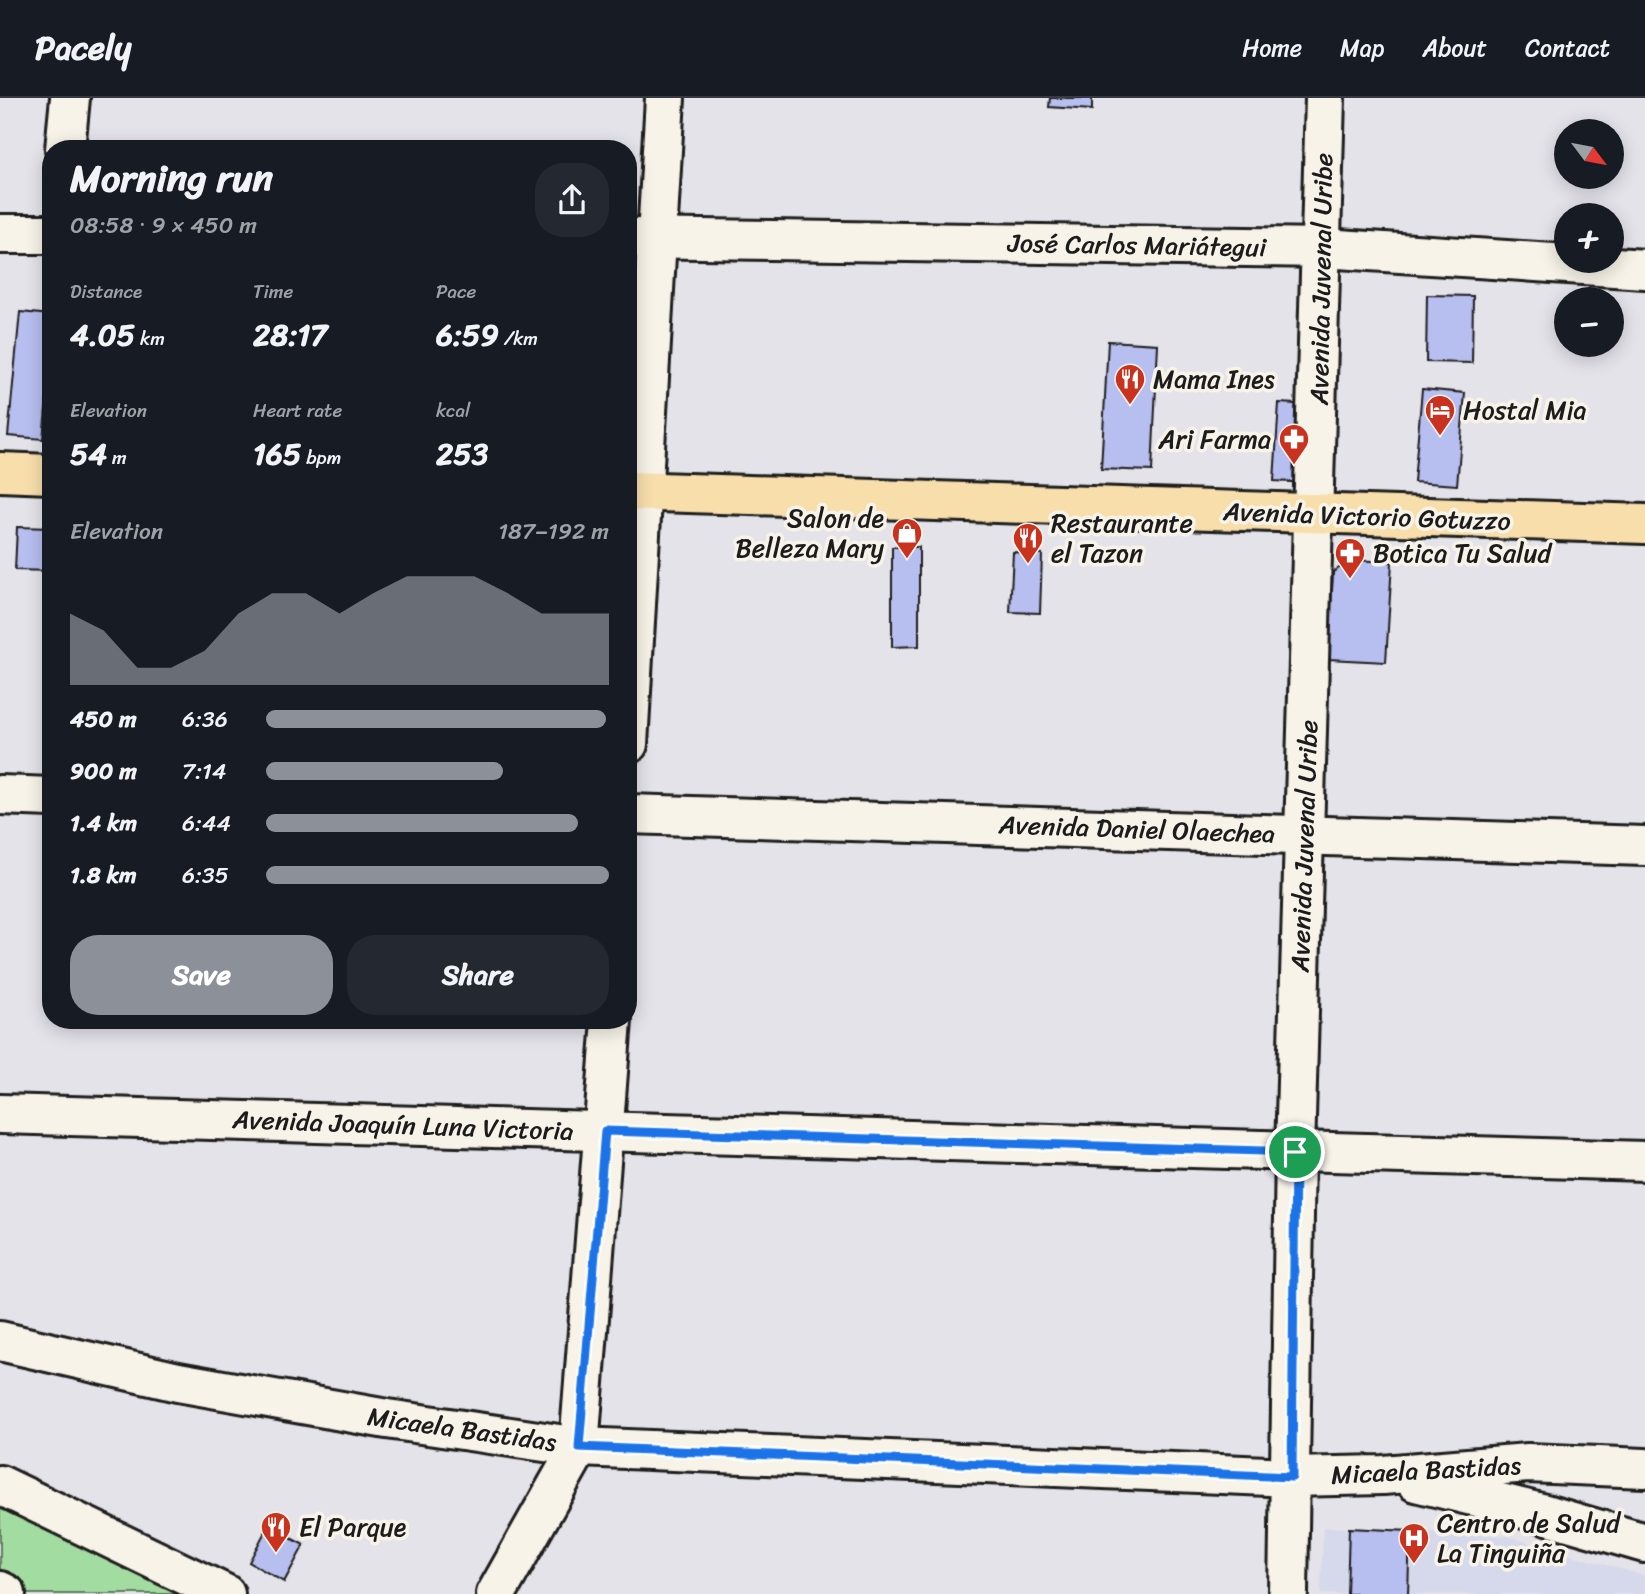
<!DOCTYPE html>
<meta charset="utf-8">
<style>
body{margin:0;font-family:Sriracha,sans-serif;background:#242831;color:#f1f3f6;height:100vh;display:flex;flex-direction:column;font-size:26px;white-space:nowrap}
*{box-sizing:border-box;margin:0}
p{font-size:23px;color:#9ea1a6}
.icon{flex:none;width:38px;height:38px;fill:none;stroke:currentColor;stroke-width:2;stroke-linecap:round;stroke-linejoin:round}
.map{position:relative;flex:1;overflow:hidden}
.side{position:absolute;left:42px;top:42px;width:595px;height:889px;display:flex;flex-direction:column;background:#171b24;border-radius:28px;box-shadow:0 4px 18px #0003}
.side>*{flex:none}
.needle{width:46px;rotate:122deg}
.tools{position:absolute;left:1554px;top:21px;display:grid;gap:14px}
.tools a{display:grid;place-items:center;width:70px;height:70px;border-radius:50%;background:#171b24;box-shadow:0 4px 18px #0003;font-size:35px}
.pin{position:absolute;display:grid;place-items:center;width:60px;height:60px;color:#fff;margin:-30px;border:4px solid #fff;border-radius:50%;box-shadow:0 2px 7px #0007}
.round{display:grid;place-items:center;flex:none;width:74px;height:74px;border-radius:28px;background:#242831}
.headline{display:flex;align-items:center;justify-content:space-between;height:119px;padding:0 28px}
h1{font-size:38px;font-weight:700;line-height:52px}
.figures{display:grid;grid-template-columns:repeat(3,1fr);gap:10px;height:119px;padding:7px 28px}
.figures div{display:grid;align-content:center}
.figures b{font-size:30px;font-weight:700}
.figures small{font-size:19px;font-weight:400}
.figures p{font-size:19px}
.chart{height:196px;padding:14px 28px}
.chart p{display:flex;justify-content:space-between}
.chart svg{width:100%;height:126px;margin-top:7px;fill:#8c9099;opacity:.7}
.cta{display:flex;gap:14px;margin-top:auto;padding:14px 28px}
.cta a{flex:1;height:80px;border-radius:28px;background:#8c9099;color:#fff;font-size:28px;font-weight:700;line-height:80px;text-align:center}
.cta a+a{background:#242831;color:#f1f3f6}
ul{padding:0 28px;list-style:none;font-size:23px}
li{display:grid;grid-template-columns:112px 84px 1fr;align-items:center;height:52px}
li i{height:18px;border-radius:9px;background:#8c9099}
header{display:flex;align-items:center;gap:42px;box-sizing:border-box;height:98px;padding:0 35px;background:#171b24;border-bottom:2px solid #363941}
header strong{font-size:33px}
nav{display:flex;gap:38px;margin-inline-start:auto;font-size:24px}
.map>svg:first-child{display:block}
.built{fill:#d6d8ec}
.green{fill:#a3dca1;stroke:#607c5e;stroke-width:2}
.building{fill:#b7bef0;stroke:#1c1c1c;stroke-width:2}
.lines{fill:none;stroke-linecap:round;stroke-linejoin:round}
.minor-casing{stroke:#1c1c1c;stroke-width:44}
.major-casing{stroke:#1c1c1c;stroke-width:44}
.minor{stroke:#f7f3e8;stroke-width:38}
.major{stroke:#f8deab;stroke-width:38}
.route-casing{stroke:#fff;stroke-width:14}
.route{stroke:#1a73e8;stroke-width:9}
.labels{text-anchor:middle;stroke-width:7;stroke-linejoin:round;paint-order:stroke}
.street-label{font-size:26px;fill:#1c1c1c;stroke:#f7f3e8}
.poi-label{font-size:26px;fill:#1c1c1c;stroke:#f7f3e8;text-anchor:start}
</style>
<header>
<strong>Pacely</strong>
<nav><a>Home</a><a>Map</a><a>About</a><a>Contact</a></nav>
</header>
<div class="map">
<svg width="1645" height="1496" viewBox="0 0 1645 1496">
<rect width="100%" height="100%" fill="#e4e3ea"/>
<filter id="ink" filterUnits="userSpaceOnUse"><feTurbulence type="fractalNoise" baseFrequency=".0143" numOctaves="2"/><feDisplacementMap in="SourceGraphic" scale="14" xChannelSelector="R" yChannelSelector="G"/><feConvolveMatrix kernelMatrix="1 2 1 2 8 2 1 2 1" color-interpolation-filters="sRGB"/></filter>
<g filter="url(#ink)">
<path class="built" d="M1323 1429 1506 1438 1645 1478V1496H1321Z"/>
<path class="green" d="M0 1384 216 1496H0Z"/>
<g class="building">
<path d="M1050 0H1092V12L1049 9Z"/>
<path d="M1427 197 1473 198 1472 265 1426 264Z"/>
<path d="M20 214 51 217V259L43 341 8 338Z"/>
<path d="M1108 243 1158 246 1152 373 1101 371Z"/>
<path d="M1422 291 1465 295 1457 387 1414 384Z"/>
<path d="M1279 305 1312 307 1307 385 1274 383Z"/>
<path d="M17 429 51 430V473L15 472Z"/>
<path d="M892 449H919V548L892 549Z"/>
<path d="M1013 454 1042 456 1040 515 1010 514Z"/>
<path d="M1352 462 1392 464 1386 564 1328 561 1333 474Z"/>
<path d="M268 1428 304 1447 284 1484 249 1464Z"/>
<path d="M1349 1430 1410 1433 1408 1496H1347Z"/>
</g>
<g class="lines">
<g class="minor-casing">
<g id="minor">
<path d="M65 51 70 0"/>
<path d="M0 136H51"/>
<path d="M628 140 1323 150 1645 171"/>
<path d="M628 646 665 0"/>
<path d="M0 697 51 699"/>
<path d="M628 716 1645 748"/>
<path d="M0 1016 1645 1063"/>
<path d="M0 1243 178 1284 387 1321 579 1349 1291 1379 1383 1377 1528 1365 1645 1370"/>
<path d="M1416 1384 1545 1416 1645 1445"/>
<path d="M0 1387 225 1496"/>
<path d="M0 1493 6 1496"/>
<path d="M496 1496 579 1349 612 922"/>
<path d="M1288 1496 1295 1054 1325 0"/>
</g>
</g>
<g class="major-casing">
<g id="major">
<path d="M0 374 51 376"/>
<path d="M628 393 1645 426"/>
</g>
</g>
<use href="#minor" class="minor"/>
<use href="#major" class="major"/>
</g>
</g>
<g class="lines" filter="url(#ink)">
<g class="route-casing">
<path id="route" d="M605 1033 1295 1054 1292 1379 579 1349Z"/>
</g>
<use href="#route" class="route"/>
</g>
<defs>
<g id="restaurant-pin" transform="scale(1.575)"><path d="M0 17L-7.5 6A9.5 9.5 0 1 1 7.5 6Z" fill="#c8321e" stroke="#f7f3e8"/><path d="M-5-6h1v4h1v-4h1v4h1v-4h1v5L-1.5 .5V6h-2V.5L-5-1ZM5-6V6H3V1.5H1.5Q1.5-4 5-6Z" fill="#fff"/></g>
<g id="hotel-pin" transform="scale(1.575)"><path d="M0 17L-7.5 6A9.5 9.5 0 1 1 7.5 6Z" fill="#c8321e" stroke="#f7f3e8"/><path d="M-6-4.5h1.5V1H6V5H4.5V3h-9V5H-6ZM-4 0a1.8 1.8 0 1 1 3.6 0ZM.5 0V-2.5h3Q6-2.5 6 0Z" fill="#fff"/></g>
<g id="pharmacy-pin" transform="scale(1.575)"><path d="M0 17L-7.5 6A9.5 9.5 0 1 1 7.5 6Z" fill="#c8321e" stroke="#f7f3e8"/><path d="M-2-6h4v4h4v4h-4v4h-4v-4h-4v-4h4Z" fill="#fff"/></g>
<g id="shop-pin" transform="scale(1.575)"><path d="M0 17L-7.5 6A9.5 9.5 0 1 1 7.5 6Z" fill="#c8321e" stroke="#f7f3e8"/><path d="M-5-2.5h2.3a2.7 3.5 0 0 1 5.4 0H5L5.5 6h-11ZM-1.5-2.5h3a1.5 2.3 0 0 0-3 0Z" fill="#fff"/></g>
<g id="hospital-pin" transform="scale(1.575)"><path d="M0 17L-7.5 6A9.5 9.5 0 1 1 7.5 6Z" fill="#c8321e" stroke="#f7f3e8"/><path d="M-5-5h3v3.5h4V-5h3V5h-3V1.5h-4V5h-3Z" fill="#fff"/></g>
</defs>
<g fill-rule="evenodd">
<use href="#restaurant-pin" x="1130" y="281"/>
<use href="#hotel-pin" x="1440" y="312"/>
<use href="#pharmacy-pin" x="1294" y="341"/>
<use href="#shop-pin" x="907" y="435"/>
<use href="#restaurant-pin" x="1028" y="440"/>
<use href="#pharmacy-pin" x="1350" y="455"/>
<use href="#restaurant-pin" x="276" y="1429"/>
<use href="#hospital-pin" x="1414" y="1440"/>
</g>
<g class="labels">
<g class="street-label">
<text transform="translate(1137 147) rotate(1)" y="9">José Carlos Mariátegui</text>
<text transform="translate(1321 181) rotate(-89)" y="9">Avenida Juvenal Uribe</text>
<text transform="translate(1367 418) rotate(2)" y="9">Avenida Victorio Gotuzzo</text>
<text transform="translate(1137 731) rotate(2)" y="9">Avenida Daniel Olaechea</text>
<text transform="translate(1304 748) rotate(-88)" y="9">Avenida Juvenal Uribe</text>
<text transform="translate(403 1027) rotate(2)" y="9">Avenida Joaquín Luna Victoria</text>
<text transform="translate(462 1331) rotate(8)" y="9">Micaela Bastidas</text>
<text transform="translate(1426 1372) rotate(-3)" y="9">Micaela Bastidas</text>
</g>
<g class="poi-label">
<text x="1153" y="290">Mama Ines</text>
<text x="1463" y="321">Hostal Mia</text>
<text x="1271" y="350" text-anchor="end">Ari Farma</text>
<text x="884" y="429" text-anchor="end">Salon de<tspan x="884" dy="30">Belleza Mary</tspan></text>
<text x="1051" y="434">Restaurante<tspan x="1051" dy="30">el Tazon</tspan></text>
<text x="1373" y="464">Botica Tu Salud</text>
<text x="1437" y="1434">Centro de Salud<tspan x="1437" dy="30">La Tinguiña</tspan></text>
<text x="299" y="1438">El Parque</text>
</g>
</g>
</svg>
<div class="tools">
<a><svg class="needle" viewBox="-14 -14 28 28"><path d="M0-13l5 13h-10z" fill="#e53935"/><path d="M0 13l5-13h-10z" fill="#9ea1a6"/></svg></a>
<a>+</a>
<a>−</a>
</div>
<div class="pin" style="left:1295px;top:1054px;background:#1e9e55"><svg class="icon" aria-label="arrive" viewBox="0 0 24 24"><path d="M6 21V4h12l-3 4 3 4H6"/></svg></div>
<section class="side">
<div class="headline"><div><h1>Morning run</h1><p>08:58 · 9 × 450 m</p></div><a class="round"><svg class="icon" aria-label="share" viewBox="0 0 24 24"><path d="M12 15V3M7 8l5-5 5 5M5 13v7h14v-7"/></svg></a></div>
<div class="figures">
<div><p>Distance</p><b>4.05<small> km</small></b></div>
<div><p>Time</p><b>28:17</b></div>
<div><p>Pace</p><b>6:59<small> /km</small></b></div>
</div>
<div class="figures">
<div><p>Elevation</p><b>54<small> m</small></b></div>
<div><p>Heart rate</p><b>165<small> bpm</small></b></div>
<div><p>kcal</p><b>253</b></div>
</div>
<div class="chart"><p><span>Elevation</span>187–192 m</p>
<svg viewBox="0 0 160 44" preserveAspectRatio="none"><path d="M0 44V19L10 25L20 38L30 38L40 32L50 19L60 12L70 12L80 19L90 12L100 6L110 6L120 6L130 12L140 19L150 19L160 19V44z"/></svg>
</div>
<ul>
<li><b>450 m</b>6:36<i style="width:99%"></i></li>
<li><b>900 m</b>7:14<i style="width:69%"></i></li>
<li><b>1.4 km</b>6:44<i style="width:91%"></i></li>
<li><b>1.8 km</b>6:35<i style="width:100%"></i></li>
</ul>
<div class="cta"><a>Save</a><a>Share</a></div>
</section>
</div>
